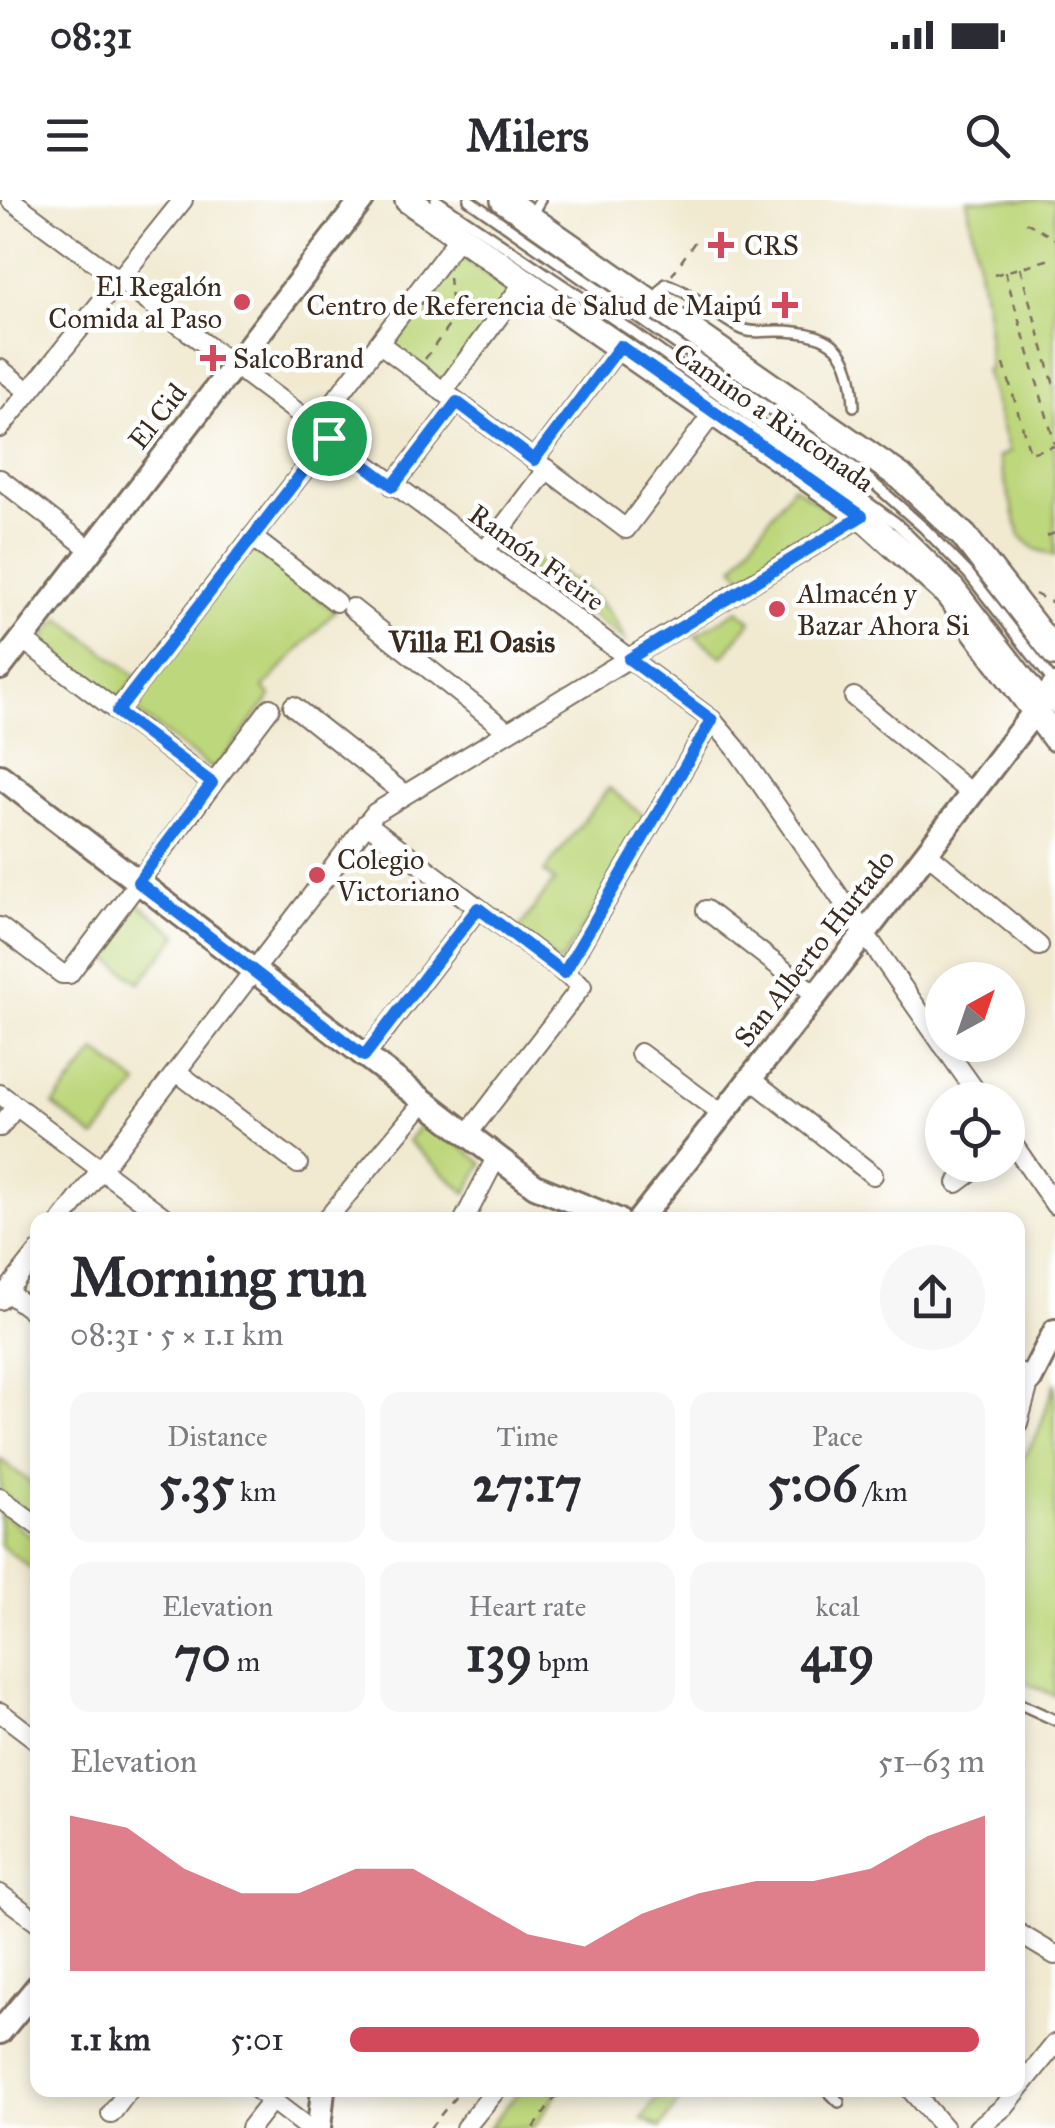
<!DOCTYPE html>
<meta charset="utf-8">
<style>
body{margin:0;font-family:"IM FELL Great Primer",serif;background:#f7f7f7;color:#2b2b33;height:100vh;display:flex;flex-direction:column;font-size:38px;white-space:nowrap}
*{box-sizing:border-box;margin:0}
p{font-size:32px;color:#7c7c81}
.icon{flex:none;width:55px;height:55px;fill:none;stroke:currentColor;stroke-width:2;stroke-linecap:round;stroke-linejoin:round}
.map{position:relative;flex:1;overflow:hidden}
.sheet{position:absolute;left:30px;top:1012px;width:995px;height:885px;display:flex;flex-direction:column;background:#fff;border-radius:20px;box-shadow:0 5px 15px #0003}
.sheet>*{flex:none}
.needle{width:65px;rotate:40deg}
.buttons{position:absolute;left:925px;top:762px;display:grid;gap:20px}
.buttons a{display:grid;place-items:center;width:100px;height:100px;border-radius:50%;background:#fff;box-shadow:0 5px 15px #0003;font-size:50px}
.pin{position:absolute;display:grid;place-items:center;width:85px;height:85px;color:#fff;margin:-42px;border:5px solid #fff;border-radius:50%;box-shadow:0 2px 10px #0007}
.round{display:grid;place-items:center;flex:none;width:105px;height:105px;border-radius:52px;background:#f7f7f7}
.overview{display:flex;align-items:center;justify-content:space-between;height:170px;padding:0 40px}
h1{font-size:55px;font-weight:800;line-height:75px}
.stats{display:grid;grid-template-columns:repeat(3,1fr);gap:15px;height:170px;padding:10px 40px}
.stats div{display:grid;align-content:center;border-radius:20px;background:#f7f7f7;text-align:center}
.stats b{font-size:50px;font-weight:800}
.stats small{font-size:28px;font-weight:400}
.stats p{font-size:28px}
.chart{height:280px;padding:20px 40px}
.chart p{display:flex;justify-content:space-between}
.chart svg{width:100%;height:180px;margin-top:10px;fill:#d1495b;opacity:.7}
ul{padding:0 40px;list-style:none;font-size:32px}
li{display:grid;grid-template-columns:160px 120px 1fr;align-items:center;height:75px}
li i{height:25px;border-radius:12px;background:#d1495b}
.status{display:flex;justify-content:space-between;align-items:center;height:70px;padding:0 50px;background:#fff;direction:ltr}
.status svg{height:28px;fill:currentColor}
header{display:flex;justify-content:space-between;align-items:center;height:130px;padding:0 40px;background:#fff;font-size:45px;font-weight:800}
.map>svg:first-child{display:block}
.green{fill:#bdd77c;stroke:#7c804d;stroke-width:2.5}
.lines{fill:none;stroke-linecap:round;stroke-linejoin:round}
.lane-casing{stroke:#7b6d5d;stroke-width:14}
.street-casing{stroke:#7b6d5d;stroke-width:22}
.secondary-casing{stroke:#7b6d5d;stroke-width:28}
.primary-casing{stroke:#7b6d5d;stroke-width:30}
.path{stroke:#7b6d5d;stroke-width:2.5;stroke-dasharray:8 8;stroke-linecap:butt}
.lane{stroke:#fff;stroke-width:9}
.street{stroke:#fff;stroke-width:18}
.secondary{stroke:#fff;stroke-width:22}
.primary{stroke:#fff;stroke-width:25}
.route-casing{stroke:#fff;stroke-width:20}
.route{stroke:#1a73e8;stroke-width:12}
.poi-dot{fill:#d1495b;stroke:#fff;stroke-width:4}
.labels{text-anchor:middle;stroke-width:9;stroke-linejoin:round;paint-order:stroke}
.poi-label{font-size:28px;fill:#3b2a1e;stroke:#fff;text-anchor:start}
.street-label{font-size:28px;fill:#3b2a1e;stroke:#fff}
.neighbourhood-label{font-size:30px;font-weight:bold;fill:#3b2a1e;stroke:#fff}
</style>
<div class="status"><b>08:31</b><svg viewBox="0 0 49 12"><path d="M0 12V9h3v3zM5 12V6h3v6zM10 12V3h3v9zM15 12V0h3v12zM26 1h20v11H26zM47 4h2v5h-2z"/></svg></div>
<header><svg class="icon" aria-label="menu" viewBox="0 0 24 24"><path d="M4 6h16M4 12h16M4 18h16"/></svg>Milers<svg class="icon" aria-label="search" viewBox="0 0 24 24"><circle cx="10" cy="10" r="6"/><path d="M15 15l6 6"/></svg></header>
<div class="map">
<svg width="1055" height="1928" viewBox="0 0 1055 1928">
<rect width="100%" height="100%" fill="#fff"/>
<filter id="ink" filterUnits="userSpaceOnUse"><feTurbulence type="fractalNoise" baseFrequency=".01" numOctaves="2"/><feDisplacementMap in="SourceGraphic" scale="20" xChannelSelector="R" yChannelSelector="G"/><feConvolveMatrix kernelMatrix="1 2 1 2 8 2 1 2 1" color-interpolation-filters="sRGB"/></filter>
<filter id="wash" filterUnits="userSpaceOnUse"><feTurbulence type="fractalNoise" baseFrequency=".0048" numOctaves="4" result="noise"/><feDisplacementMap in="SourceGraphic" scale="40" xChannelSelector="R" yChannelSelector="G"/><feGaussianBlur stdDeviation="2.25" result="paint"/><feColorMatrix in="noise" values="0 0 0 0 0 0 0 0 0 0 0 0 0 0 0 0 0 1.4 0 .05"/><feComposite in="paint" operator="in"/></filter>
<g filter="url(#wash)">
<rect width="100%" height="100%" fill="#f1ead1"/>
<g class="green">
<path d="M967 0H1055V356L1035 349 1020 336 998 257 1009 252 985 170 989 169 987 115Z"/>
<path d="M455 51 516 96 448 189 387 144Z"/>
<path d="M793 286 828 310 831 329 744 379 734 367Z"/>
<path d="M248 349H255L335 411 263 488 271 496 217 567H209L128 505Z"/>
<path d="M518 352C562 373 607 394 625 441L511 355Z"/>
<path d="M738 410 751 421 723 457 695 436Z"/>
<path d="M60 418 136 476 118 500 41 442Z"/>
<path d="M609 588 644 616 599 703 560 764 518 730 554 681 544 672Z"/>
<path d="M134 700 178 735 140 783 96 749Z"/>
<path d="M96 851 138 884 95 938 53 905Z"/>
<path d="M425 919 483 963 466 993 408 941Z"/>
<path d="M1055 1182V1496L1018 1479V1266L1037 1236Z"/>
<path d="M0 1259 37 1288V1320L0 1292Z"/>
<path d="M0 1312 37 1341V1373L0 1345Z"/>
<path d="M520 1890H559L533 1928H488Z"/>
<path d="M662 1890H675L683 1895 661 1928 642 1919Z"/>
</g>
</g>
<g filter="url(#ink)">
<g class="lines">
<g class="lane-casing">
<g id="lane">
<path d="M436 0 633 132 896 323 958 384 1055 509"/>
<path d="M469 0 862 273 924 328 968 373 1055 484"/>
<path d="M531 15 540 0"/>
<path d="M654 100 666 84C694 93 714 115 740 128 751 134 766 131 778 131 835 131 852 151 854 206"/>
<path d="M1018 1503 1055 1520"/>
<path d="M827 1890 839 1902"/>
</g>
</g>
<g class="street-casing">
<g id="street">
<path d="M11 0 712 520 736 548 942 844"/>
<path d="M379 143 626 329 714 212"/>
<path d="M0 169 28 191"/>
<path d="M443 192 525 81"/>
<path d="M315 227 460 36"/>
<path d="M0 228 183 0"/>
<path d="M534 260 620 146"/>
<path d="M0 279 91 350"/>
<path d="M393 286 457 202"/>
<path d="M252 337 336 402"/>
<path d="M484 352 547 269"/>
<path d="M352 408 507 531"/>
<path d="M22 439 212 583"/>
<path d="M854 497 973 595"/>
<path d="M293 506 403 593"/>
<path d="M117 511 329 238"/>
<path d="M366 623 582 786 467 935"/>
<path d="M927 653 1039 746"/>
<path d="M706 710 816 795"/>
<path d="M0 727 62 774H69L270 508"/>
<path d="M564 773 712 520"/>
<path d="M943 845 982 900"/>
<path d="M640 853 722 914"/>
<path d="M365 856 478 708"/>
<path d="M177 872 298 964"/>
<path d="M750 878 873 975"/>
<path d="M0 894 168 1020"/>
<path d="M0 927 16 906"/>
<path d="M1008 937 1055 1005"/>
<path d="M957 983 981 965"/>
<path d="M62 1020 375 613 862 316"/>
<path d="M326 1020 424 902"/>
<path d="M464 1020 496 958"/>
<path d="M7 1092 38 1115"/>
<path d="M0 1100 38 1052"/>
<path d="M1018 1223 1030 1180"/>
<path d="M0 1298 38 1326"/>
<path d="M0 1512 38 1541"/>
<path d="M0 1694 38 1722"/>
<path d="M1018 1733 1055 1755"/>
<path d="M258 1890 308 1928"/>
<path d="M911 1890 944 1928"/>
<path d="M111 1914 129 1890"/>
<path d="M250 1928 272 1900"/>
<path d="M465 1928 496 1890"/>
<path d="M978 1928 1004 1907 1055 1844"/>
</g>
</g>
<g class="secondary-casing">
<g id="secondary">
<path d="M0 468 362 0"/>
<path d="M0 576 535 986 618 1020"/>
<path d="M639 1020 865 733 1055 485"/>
<path d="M1018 1175 1030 1180 1055 1131"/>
<path d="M0 1832 38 1786"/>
<path d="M319 1928 323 1890"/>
</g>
</g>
<g class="primary-casing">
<g id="primary">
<path d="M408 0 862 316 948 394 1055 538"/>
<path d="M504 0 901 277 964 336 1055 453"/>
</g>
</g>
<g class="path">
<path d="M1026 22 1055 39"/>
<path d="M1020 68 1055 189"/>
<path d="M1005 72 1055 244"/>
<path d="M672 75 696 40"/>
<path d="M994 75 1054 58"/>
<path d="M449 77 453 119"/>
<path d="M425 159 453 120 480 110"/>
<path d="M1004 164 1030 253 1054 246"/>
<path d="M1047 336 1055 333"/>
<path d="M1035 394 1055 404"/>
<path d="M430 1928 461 1890"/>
<path d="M534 1928 560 1890"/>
</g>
<use href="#lane" class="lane"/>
<use href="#street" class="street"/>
<use href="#secondary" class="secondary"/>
<use href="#primary" class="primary"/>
</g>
</g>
<g class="lines" filter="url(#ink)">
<g class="route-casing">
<path id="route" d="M620 146 862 316 629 459 712 520 564 773 478 708 364 856 138 682 212 583 117 512 329 238 393 286 457 202 534 260Z"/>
</g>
<use href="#route" class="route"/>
</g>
<g class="poi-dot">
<path d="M716 30h10v10h10v10h-10v10h-10v-10h-10v-10h10z"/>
<circle cx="242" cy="102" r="10"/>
<path d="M780 90h10v10h10v10h-10v10h-10v-10h-10v-10h10z"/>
<path d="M208 143h10v10h10v10h-10v10h-10v-10h-10v-10h10z"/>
<circle cx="777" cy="409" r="10"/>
<circle cx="317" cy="675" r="10"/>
</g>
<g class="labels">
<g class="poi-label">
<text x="744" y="55">CRS</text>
<text x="222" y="96" text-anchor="end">El Regalón<tspan x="222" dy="32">Comida al Paso</tspan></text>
<text x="762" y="115" text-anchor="end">Centro de Referencia de Salud de Maipú</text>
<text x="233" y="168">SalcoBrand</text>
<text x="797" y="403">Almacén y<tspan x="797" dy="32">Bazar Ahora Si</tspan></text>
<text x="337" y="669">Colegio<tspan x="337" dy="32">Victoriano</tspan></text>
</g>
<g class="street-label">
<text transform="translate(157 216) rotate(-52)" y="10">El Cid</text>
<text transform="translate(774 217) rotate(35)" y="10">Camino a Rinconada</text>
<text transform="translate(537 357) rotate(36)" y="10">Ramón Freire</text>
<text transform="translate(814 748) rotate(-52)" y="10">San Alberto Hurtado</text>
</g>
<g class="neighbourhood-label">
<text x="472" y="452">Villa El Oasis</text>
</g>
</g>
</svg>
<div class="buttons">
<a><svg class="needle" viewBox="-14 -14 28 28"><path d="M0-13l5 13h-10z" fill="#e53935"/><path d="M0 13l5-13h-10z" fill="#7c7c81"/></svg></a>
<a><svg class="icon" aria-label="locate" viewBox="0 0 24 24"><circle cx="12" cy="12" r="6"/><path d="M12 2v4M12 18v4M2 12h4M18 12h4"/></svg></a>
</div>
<div class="pin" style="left:329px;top:238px;background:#1e9e55"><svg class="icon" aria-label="arrive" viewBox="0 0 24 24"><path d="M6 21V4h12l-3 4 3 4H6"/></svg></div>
<section class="sheet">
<div class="overview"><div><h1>Morning run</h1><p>08:31 · 5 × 1.1 km</p></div><a class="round"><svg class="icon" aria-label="share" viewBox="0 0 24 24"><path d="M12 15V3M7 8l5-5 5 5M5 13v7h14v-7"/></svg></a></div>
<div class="stats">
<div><p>Distance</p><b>5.35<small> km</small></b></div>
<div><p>Time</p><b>27:17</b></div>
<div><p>Pace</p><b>5:06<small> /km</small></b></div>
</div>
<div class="stats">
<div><p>Elevation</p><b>70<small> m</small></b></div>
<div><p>Heart rate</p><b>139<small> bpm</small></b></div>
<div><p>kcal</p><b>419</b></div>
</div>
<div class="chart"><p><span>Elevation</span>51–63 m</p>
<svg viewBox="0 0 160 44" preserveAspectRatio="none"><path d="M0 44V6L10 9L20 19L30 25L40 25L50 19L60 19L70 27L80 35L90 38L100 30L110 25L120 22L130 22L140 19L150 11L160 6V44z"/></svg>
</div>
<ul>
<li><b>1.1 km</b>5:01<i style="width:99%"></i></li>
</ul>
</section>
</div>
